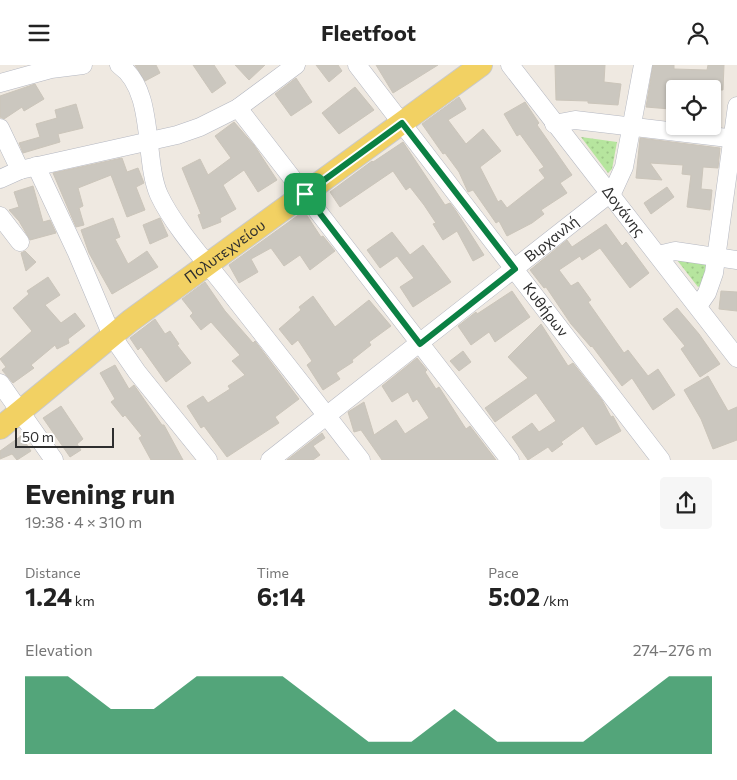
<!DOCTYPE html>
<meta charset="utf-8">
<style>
body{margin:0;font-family:Commissioner,sans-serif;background:#f6f6f6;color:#222;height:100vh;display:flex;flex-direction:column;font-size:19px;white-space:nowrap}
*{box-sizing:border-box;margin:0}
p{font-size:16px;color:#767676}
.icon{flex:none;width:28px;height:28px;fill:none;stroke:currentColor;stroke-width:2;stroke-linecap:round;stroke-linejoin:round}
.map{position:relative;height:395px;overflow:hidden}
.drawer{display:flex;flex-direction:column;background:#fff;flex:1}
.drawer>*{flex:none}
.buttons{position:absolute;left:666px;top:15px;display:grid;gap:10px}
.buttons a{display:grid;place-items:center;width:55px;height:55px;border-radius:5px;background:#fff;box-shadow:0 1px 4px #0004;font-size:25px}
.scale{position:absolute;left:15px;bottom:12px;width:99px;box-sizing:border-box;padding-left:5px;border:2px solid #2e2e2e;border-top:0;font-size:14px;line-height:18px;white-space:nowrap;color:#2e2e2e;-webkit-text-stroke:4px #fff;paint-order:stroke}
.pin{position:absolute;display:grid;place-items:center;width:42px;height:42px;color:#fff;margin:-21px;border-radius:10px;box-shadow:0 2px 8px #0006}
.round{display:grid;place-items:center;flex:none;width:52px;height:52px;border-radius:5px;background:#f6f6f6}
.overview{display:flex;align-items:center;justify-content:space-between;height:85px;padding:0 25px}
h1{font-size:28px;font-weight:700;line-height:38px}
.stats{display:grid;grid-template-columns:repeat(3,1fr);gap:8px;height:85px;padding:5px 25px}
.stats div{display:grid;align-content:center}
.stats b{font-size:25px;font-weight:700}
.stats small{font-size:14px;font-weight:400}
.stats p{font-size:14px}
.chart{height:140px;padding:10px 25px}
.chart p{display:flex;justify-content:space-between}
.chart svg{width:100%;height:90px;margin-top:5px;fill:#0b8043;opacity:.7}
header{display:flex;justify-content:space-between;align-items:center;height:65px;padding:0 25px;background:#fff;font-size:22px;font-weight:700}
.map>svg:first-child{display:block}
.grass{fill:url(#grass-dots)}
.building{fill:#cbc7bf;stroke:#cbc5ba}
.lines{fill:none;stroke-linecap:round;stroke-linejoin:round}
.minor-casing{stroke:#b4b7c1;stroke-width:19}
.major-casing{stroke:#c9c9c9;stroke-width:24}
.minor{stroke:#fff;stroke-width:18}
.major{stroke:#f2d163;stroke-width:22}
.route-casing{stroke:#fff;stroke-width:10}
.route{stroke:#0b8043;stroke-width:6}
.labels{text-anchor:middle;stroke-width:4;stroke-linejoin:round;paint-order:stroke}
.street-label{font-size:15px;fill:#2e2e2e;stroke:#fff}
</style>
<header><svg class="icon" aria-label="menu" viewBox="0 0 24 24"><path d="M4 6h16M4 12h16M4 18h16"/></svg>Fleetfoot<svg class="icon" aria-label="person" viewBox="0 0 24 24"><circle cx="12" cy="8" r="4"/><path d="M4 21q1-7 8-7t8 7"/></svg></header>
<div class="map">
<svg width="737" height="395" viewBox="0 0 737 395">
<defs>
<pattern id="grass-dots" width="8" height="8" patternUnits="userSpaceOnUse" patternTransform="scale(1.25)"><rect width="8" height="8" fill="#b6e59e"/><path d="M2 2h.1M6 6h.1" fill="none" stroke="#9dc588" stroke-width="1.8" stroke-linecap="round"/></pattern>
</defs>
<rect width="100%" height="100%" fill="#efe9e1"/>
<g class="grass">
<path d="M581 72 617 77 612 104 608 108Z"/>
<path d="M677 195 709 199 701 220 698 222Z"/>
</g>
<g class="building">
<path d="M135 0H156L160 8 145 16Z"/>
<path d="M193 0H214L226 18 212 28Z"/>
<path d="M235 0H265L249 15Z"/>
<path d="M316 0H338L342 6 329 17Z"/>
<path d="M376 0H438L393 28Z"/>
<path d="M555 0H605L604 17 621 19 618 40 588 38V36L556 35Z"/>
<path d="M653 0H674V4L707 5 708 0H724L723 25 672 24 670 44 646 42Z"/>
<path d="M296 13 312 37 291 51 275 29Z"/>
<path d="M35 19 44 34 24 46 22 42 4 54 0 52V31Z"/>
<path d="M355 22 374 45 339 69 322 48Z"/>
<path d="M459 32 466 44 448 55 466 79 483 64 501 86 480 102 498 137 501 135 507 143 545 113 539 105 544 102 520 69 517 71 504 49 525 37 539 58 537 60 572 110 560 118 567 128 541 145 544 149 532 158 507 171 499 156 496 158 473 125 468 127 459 107 445 88 443 89 422 59Z"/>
<path d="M76 39 83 63 58 69 60 77 23 88 19 78 40 72 36 59 57 53 55 45Z"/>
<path d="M234 57 254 80 277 115 258 127 244 105 223 120 236 144 220 153 221 157 203 164 198 150 201 149 182 103 200 94 208 110 231 93 215 71Z"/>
<path d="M640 73 720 83 718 103 703 102 701 124 712 125 710 145 687 142 691 110 682 109 683 100 650 98 662 115 636 113Z"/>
<path d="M403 77 445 140 450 138 456 146 484 190 473 196 457 166 443 175 433 159 436 158 424 140 410 122 406 125 393 106 340 142 330 127 372 96 373 97Z"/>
<path d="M122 93 127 107 138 103 144 118 136 122 145 145 127 152 111 110 78 123 83 141 79 143 84 160 76 162 53 108Z"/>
<path d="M33 121 43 157 50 155 56 168 30 175 19 156 9 145 19 142 14 127Z"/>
<path d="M667 122 674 132 651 149 644 138Z"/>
<path d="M304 146 321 172 323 171 335 186 310 205 300 190 284 201 271 183 251 194 258 207 239 218 229 200Z"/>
<path d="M113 153 120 172 115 174 128 199 147 186 158 202 112 229 89 188 81 165Z"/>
<path d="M160 153 168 171 150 179 143 160Z"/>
<path d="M606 159 622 181 626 177 649 208 630 223 600 183 582 195 580 191 559 205 571 221 578 217 591 235 588 237 624 288 628 285 648 311 658 304 675 330 653 345 632 313 622 321 592 281 591 282 571 259 546 222 544 223 530 205 567 175 572 182Z"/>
<path d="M392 167 410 190 423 180 451 217 413 242 400 222 414 213 397 191 380 203 367 185Z"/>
<path d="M25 186 36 197 26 206 21 188Z"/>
<path d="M48 212 60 230 45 240 61 258 75 248 85 261 68 274 69 278 57 284 55 280 31 300 34 303 13 318 2 305 6 302 0 294 32 266 13 243 29 229 27 226Z"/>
<path d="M205 217 225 246 253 278 255 276 299 334 275 352 279 358 227 392 204 361 201 363 187 341 203 331 208 338 230 324 228 321 245 310 232 296 240 290 211 257 201 265 190 251 193 248 182 234Z"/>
<path d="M512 226 530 252 495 277 489 267 471 280 458 261 476 247 477 249Z"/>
<path d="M721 226 737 227V246L719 244Z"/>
<path d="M313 231 335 262 369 235 391 261 369 277 371 280 352 295 353 297 336 308 340 314 323 325 307 300 312 296 298 275 292 280 279 264 301 245 299 242Z"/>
<path d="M677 243 699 269 720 299 700 312 681 284 685 281 663 254Z"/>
<path d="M155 254 165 269 170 266 179 279 177 280 191 298 166 317 141 282 138 285 130 273Z"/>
<path d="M541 259 568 301 573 298 602 335 611 352 613 351 621 366 596 380 583 361 561 377 563 379 552 387 548 382 528 395 512 372 532 358 539 367 556 356 536 328 495 357 485 343 528 313 508 292Z"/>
<path d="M463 286 471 297 459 306 450 296Z"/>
<path d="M417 293 427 305 425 307 436 324 439 322 466 364 470 361 496 395H382L361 365 354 367 348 347 364 337 374 370 396 355 405 369 429 353 417 334 413 337 408 327 392 337 382 321Z"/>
<path d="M115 300 129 324 134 320 162 360H164L183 395H151L139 373 142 371 125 350 123 352 111 337 115 334 100 308Z"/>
<path d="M708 311 728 346 737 342V375L713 384 701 354 684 325Z"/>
<path d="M61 341 83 374 77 379 81 385 70 392 43 353Z"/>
<path d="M322 368 325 373 313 381 320 390 313 395H287Z"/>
<path d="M21 371 31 386 17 395 12 389 0 394V386Z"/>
</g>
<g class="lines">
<g class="minor-casing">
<g id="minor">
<path d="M119 0C156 25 143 94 159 130 174 162 207 198 228 225 273 282 317 338 361 395"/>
<path id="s1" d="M357 0 661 395"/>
<path id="s2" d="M510 0 737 293"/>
<path d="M0 18 51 4 83 0"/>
<path d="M238 43 510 395"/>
<path d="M554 59 575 55 737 74"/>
<path d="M0 63 20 105"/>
<path d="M36 101 77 188 112 271 137 307 208 395"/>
<path d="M0 114 20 105 177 70 200 62 238 43 296 0"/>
<path d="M0 151 20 177"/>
<path d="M658 190 675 186 737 195"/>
<path d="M698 241 707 228 714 208 737 41"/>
<path d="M0 318 54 395"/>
<path id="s3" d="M270 395 613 126 624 102 643 0"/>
</g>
</g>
<g class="major-casing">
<g id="major">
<path id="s4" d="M0 363 130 256 481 0"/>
</g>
</g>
<use href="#minor" class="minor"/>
<use href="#major" class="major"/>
</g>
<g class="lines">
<g class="route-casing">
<path id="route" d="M402 58 515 204 420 279 305 129Z"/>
</g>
<use href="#route" class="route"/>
</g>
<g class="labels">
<g class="street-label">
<text dy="5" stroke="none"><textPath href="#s2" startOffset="185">Δογάνης</textPath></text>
<text dy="5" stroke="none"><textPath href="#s3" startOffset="358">Βιρχανλή</textPath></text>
<text dy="5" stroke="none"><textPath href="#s4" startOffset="286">Πολυτεχνείου</textPath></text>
<text dy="5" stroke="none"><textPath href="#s1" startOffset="309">Κυθήρων</textPath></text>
</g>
</g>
</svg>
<div class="buttons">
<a><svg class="icon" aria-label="locate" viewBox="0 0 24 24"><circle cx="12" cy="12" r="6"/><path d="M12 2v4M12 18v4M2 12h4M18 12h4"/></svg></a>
</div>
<div class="scale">50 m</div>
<div class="pin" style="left:305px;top:129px;background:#1e9e55"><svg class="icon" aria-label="arrive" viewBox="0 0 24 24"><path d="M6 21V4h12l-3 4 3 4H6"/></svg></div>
</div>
<section class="drawer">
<div class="overview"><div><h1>Evening run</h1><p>19:38 · 4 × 310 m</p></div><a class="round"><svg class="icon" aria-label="share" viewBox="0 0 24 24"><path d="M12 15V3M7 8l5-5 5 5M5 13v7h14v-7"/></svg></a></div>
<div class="stats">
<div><p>Distance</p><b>1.24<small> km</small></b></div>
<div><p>Time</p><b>6:14</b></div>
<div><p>Pace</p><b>5:02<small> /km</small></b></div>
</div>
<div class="chart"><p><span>Elevation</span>274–276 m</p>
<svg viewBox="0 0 160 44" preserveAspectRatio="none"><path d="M0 44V6L10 6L20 22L30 22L40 6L50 6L60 6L70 22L80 38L90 38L100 22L110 38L120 38L130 38L140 22L150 6L160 6V44z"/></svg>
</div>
</section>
